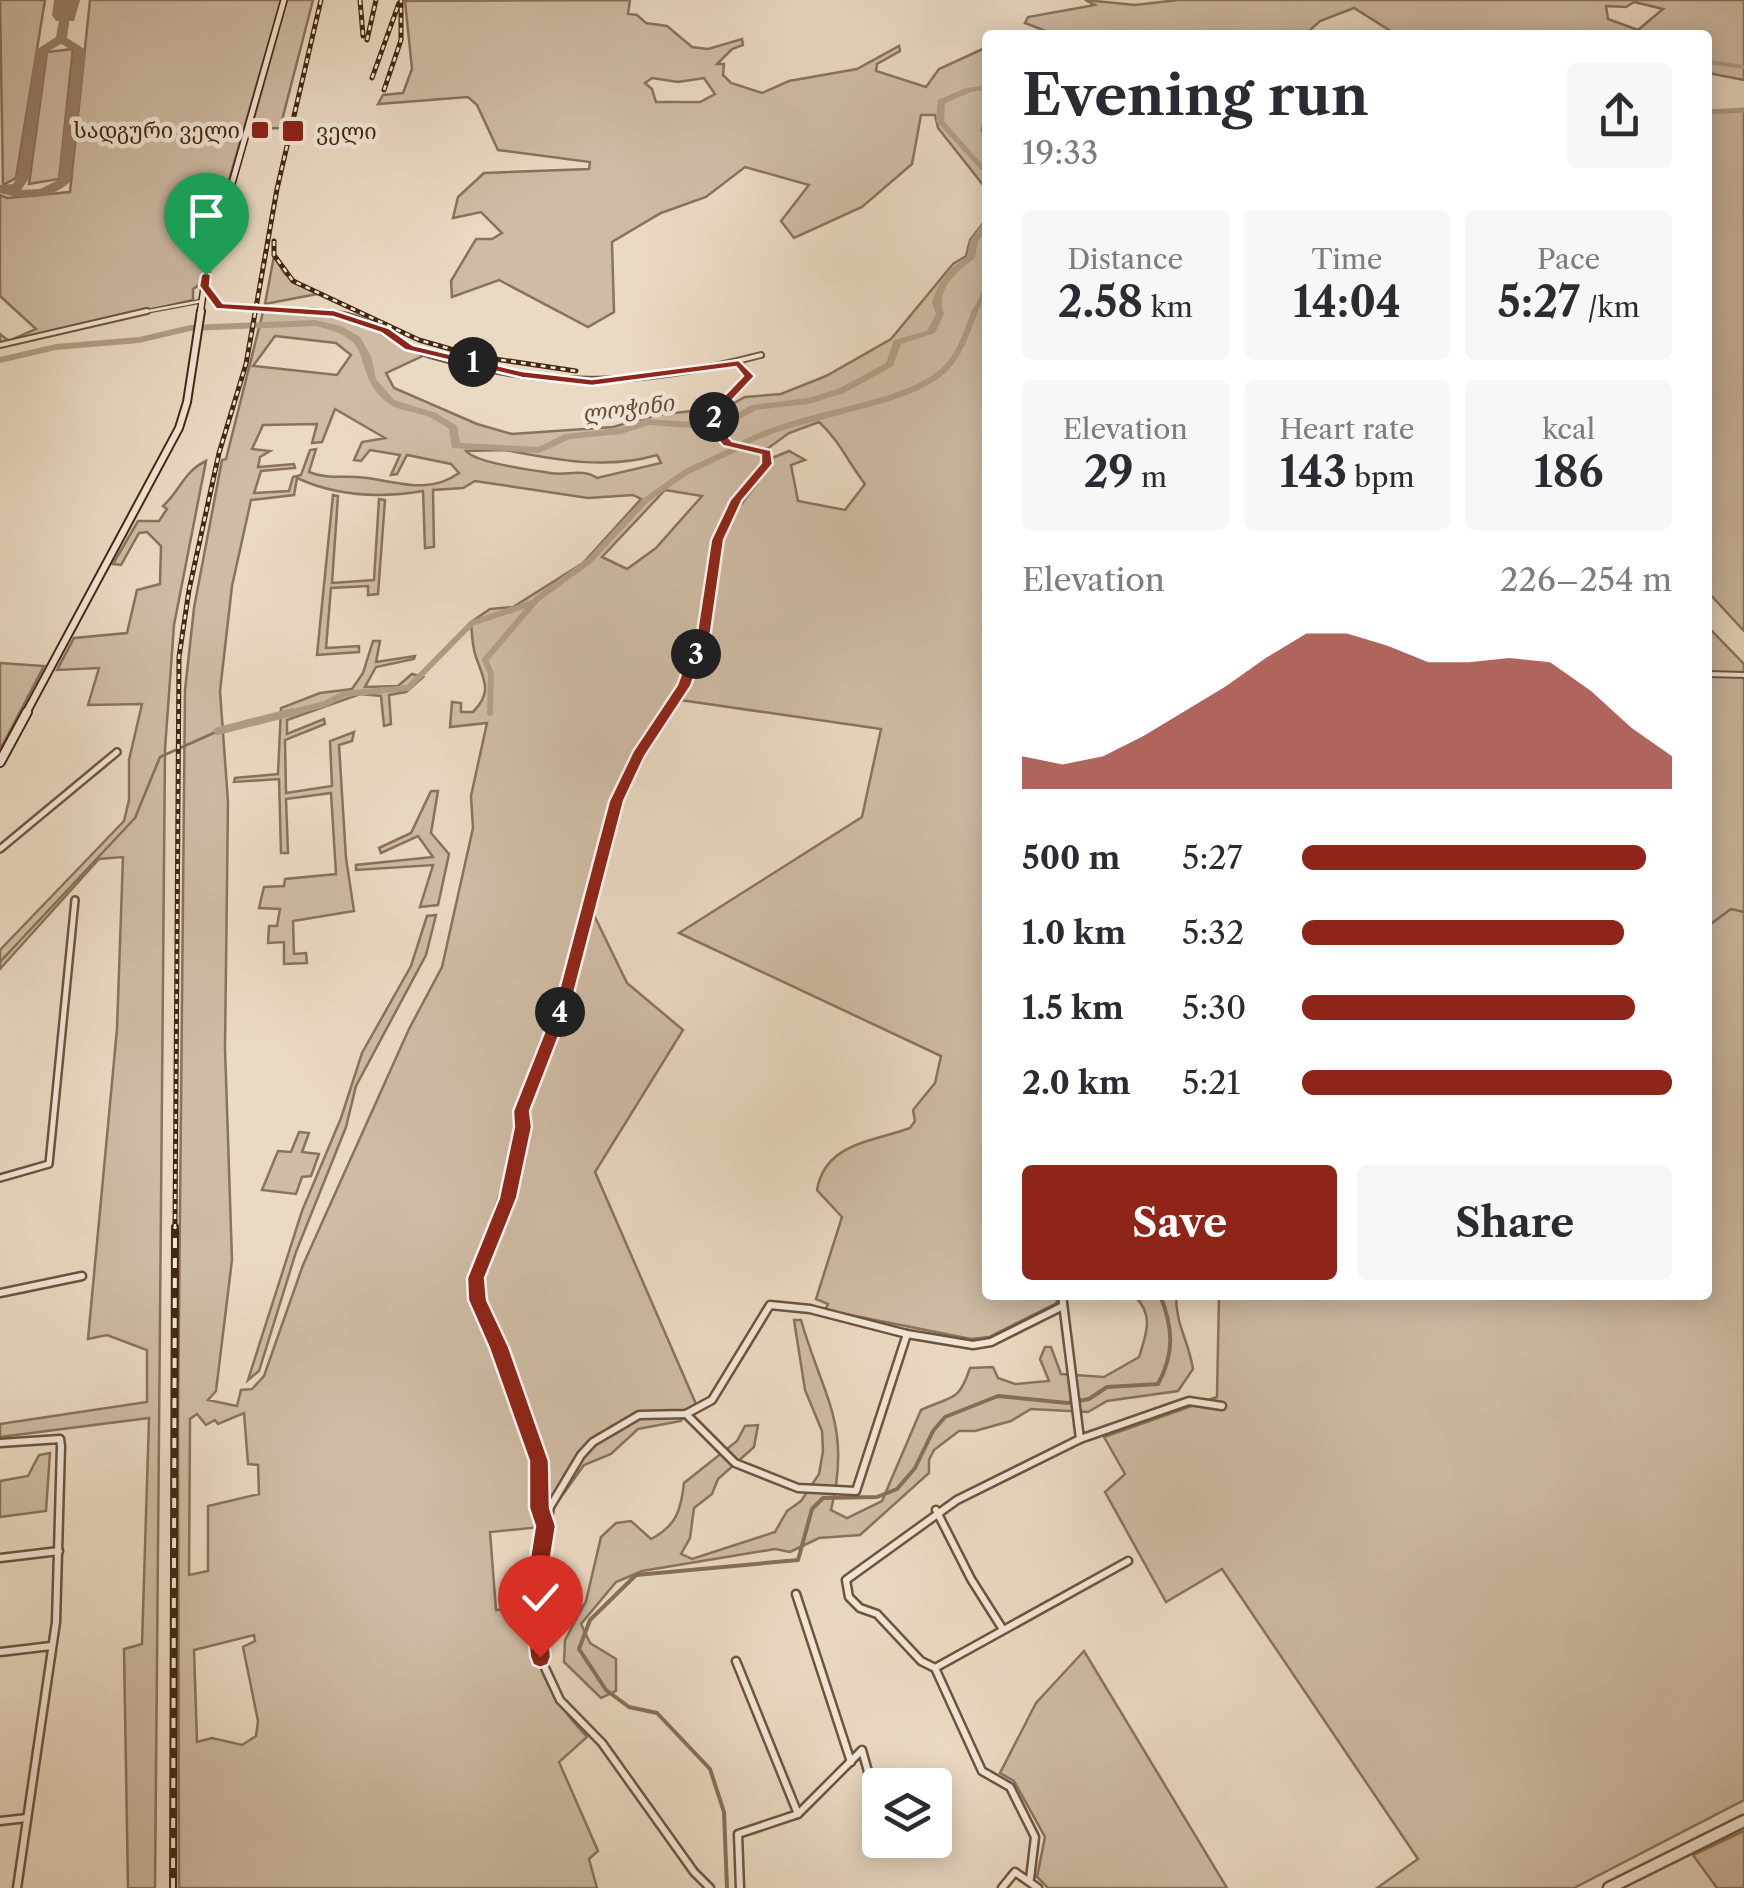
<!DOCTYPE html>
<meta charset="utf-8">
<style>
body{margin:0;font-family:"Libre Caslon Text","Noto Serif Georgian",serif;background:#f7f7f7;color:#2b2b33;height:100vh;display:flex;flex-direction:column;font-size:38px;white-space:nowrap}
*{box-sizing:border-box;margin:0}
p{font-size:32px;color:#7c7c81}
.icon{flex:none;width:55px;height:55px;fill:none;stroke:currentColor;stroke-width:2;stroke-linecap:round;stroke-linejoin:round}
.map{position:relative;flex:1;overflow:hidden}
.panel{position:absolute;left:982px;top:30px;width:730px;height:1270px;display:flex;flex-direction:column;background:#fff;border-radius:10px;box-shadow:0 5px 25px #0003}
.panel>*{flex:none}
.buttons{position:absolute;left:862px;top:1768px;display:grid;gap:20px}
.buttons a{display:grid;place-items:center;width:90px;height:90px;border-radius:10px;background:#fff;box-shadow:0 5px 25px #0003;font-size:50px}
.pin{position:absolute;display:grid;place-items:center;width:85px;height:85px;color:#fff;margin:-102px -42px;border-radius:50% 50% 50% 0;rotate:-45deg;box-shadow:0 0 10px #0007}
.pin .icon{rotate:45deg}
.km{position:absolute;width:50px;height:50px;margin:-25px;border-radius:50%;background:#222;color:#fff;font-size:28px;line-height:50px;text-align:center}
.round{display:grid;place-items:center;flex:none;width:105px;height:105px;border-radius:10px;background:#f7f7f7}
.head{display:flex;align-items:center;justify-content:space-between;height:170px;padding:0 40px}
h1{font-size:55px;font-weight:700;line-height:75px}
.metrics{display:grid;grid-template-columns:repeat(3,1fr);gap:15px;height:170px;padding:10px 40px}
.metrics div{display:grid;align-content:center;border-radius:10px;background:#f7f7f7;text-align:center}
.metrics b{font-size:42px;font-weight:700}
.metrics small{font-size:28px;font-weight:400}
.metrics p{font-size:28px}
.chart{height:280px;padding:20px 40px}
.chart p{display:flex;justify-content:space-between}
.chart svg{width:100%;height:180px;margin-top:10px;fill:#8f2418;opacity:.7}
.action{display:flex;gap:20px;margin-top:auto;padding:20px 40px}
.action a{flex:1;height:115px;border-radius:10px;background:#8f2418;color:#fff;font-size:40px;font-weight:700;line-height:115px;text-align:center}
.action a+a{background:#f7f7f7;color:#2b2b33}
ul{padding:0 40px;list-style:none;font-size:32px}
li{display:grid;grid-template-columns:160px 120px 1fr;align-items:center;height:75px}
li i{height:25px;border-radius:12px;background:#8f2418}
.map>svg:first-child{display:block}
.green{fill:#cfbca5;stroke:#8a725c;stroke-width:2.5;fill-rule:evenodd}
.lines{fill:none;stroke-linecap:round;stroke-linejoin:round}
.stream-far1{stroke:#866e58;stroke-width:2.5}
.stream{stroke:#866e58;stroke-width:4}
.canal-far2{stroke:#b29d87;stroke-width:5}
.canal-far1{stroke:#b29d87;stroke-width:6}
.canal{stroke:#b29d87;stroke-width:8}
.river{fill:#b29d87;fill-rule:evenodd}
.taxiway{fill:#98806a;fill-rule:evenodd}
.runway{fill:#98806a;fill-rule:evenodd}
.minor-far3-casing{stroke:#6e543e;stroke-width:5}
.minor-far2-casing{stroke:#6e543e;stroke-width:8}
.minor-far1-casing{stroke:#6e543e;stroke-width:10}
.minor-casing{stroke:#6e543e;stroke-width:11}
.tertiary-casing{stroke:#6e543e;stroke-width:15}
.secondary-far2-casing{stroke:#442712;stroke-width:8}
.secondary-far1-casing{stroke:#442712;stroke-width:10}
.secondary-casing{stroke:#442712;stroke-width:12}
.minor-far3{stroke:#f2e7d8;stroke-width:2.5}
.minor-far2{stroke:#f2e7d8;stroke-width:4}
.minor-far1{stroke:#f2e7d8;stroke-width:5}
.minor{stroke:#f2e7d8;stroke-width:6}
.tertiary{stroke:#f2e7d8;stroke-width:10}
.secondary-far2{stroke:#f2e7d8;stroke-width:5}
.secondary-far1{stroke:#f2e7d8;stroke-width:6}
.secondary{stroke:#f2e7d8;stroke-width:8}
.rail-far1-casing{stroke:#442712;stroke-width:5}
.rail-casing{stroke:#442712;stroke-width:8}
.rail-far1{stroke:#f2e7d8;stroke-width:2.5;stroke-dasharray:5;stroke-linecap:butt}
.rail{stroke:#f2e7d8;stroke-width:4;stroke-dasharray:10;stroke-linecap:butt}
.route{fill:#8f2418;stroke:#fff;stroke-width:2.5}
.poi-dot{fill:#8f2418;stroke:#f2e7d8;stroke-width:4}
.labels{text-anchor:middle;stroke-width:9;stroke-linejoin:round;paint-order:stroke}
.far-poi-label{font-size:22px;fill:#442712;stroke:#f2e7d8;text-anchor:end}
.far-water-label{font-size:22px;font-style:italic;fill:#654a35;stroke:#f2e7d8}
</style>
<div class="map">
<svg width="1744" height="1888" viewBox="0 0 1744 1888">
<rect width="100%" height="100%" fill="#ebdac3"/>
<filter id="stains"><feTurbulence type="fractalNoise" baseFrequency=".002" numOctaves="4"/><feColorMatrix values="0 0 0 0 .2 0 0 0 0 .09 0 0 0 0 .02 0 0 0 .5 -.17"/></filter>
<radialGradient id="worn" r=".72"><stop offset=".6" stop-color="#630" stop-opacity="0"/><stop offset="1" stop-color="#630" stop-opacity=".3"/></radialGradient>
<g class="green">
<path d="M0 0H45L16 178 3 185Z"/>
<path d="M90 0H281L223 201 211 207 215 220 202 283 193 289V300L0 344V334L9 341 36 329 0 296V195L7 198 70 192Z"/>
<path d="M287 0H313L280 128 251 129Z"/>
<path d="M630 0 628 14 637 15 646 23 667 26 692 47 708 49 742 39 743 45 732 49 717 64H724L723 75 731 83 762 93 789 81 857 69 899 46 900 51 877 64 876 71 926 87 939 69 987 47V112L982 130 987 143V190L938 128 935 115H921L912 164 862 207 794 238 781 221 809 185 745 167 706 197 661 213 612 242 614 312 588 327 499 280 452 297 451 281 476 239H492L502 233 481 212 453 218 458 197 484 173 589 169 590 162 498 150 477 105 468 97 378 104 383 95 403 93 412 69 405 1ZM652 78 678 82 704 78 715 94 700 102H656L652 89 645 83Z"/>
<path d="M1085 0 1135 5 1178 0H1744V80L1708 73V35H1397L1354 8 1320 21 1310 30 1312 35H1056L1025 23 1028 17 1095 5ZM1634 2 1663 9 1638 30 1608 19 1606 6 1626 7Z"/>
<path d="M73 49 59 179 29 184 47 52Z"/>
<path d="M1744 109V631L1708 592V113Z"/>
<path d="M987 218 988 1295H1056L1057 1303 989 1337 971 1339 825 1310 828 1304 816 1299 842 1217 817 1190C825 1143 872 1142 910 1128L915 1121 913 1110 935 1083 941 1056 679 933 862 817 881 729 680 700C710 647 703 591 723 536 734 505 761 486 772 458L789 451 805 460 791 465 798 501 845 510 865 484C848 462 839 440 819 422L789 433 767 449 730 443 714 432C724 450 745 447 763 455L765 462 732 498 717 533 692 657 679 688 650 728 615 798 561 1005 541 1046 519 1107 515 1150 471 1277 472 1291 535 1462 537 1511 541 1527 490 1532 496 1610 531 1606C537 1669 544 1691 587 1737L559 1762 598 1851 589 1859 597 1888H179L178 1416 185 690 194 608 222 460 226 459 264 308C324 306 374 327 425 355L386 373 394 388 477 424 512 434 613 427 657 415 727 407 745 397 781 394 826 376 891 339 953 264 966 256 970 240ZM275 336 336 343 351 355 337 375 253 366ZM335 409 385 438 362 442 354 460 361 461 370 450 400 455 391 475 397 474 407 455 451 464 459 473C426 497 392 479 357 477 339 476 326 479 309 472L316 449 310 450 301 475 293 477 289 491 254 493 261 471 295 468 294 464 258 467 260 457 270 451 252 449 263 425 317 424 312 443 322 442ZM505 450C555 460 607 470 657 455L661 463 597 478C583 468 566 476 550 473 532 470 476 463 466 451ZM297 478C336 496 381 498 423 491L425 548 434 547 433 490 463 488 475 481 588 498 633 495 641 499 583 563 513 607 490 609 471 622C472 634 472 646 476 657 484 680 493 692 473 712H461V703L452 702 450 727 487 723 471 796 473 828 442 967 409 1029 303 1265 264 1376 252 1389 241 1390 237 1406 208 1400 216 1391 232 1260 225 1048 228 802 220 691 232 586 251 500 294 495ZM665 490 702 496 656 548 627 569 602 557ZM244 1413 248 1464 258 1465 259 1494 208 1506V1571L189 1575 190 1419 197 1414 206 1425 215 1420 218 1424ZM254 1635 255 1641 243 1647 258 1721 256 1736 242 1745 212 1738 197 1742 194 1650Z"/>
<path d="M274 256 285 274 317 294 265 304Z"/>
<path d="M206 461 174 625 165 749 155 1888H128L124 1649 142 1644 149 1418 0 1437V1424L147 1402V1350L107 1335 88 1339 117 1029 123 857 99 859 0 969V950L124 821 129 800V760L142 704 88 705 99 668 57 670 74 638 127 633 137 590 160 584 161 546 147 532 139 533 121 565 113 564 138 521H159L167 509 163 506C181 490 183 472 206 461Z"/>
<path d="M333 495 338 496 332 583 374 580 379 499 385 500 378 594 368 595V586L331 588 326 648 359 646V652L317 655Z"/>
<path d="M1708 627 1744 664V1800L1574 1888H1377L1418 1859 1222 1569 1166 1602 1105 1492 1125 1474 1104 1437 1217 1397 1219 1295H1708Z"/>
<path d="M373 641H380L376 662 415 656 414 659 376 667 365 687 398 686 412 674 423 677 406 692 389 695 391 724 384 726 381 696 360 694 287 720V734L324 719 325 724 285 740 286 793 332 786 330 741 354 732 352 741 339 745 346 858 354 911 293 921 294 954 306 953 307 963 284 964V942L268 943 269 926H277L280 909 259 908 264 887 284 886 285 879 336 874 331 793 286 799 288 853H281L279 779 234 782 235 778 278 774 281 708 320 693 352 689 363 673Z"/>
<path d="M0 663 44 666 0 750Z"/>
<path d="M431 791H438L431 833 449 854 438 905 420 907 433 865 356 870V865L433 857 418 836 381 853 379 848 411 833Z"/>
<path d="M592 911 627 983 683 1030 595 1172 696 1404 685 1410 681 1421 638 1429 611 1454 584 1465 556 1504 544 1501 545 1459 482 1300 480 1279 512 1194 524 1137 526 1108 548 1042 567 1003Z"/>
<path d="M436 915 426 955 356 1086 346 1127 296 1252 259 1371 248 1380 302 1211 341 1118 362 1053 411 966 427 916Z"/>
<path d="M299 1132 309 1133 302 1152 319 1154 311 1176 302 1177 296 1194 262 1190 278 1151 291 1152Z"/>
<path d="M1134 1295H1176C1176 1327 1188 1338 1193 1369L1178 1391 1107 1401 1088 1412 1031 1409 1011 1421 975 1431H959L934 1450 929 1460V1473L860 1535 819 1538 790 1552 775 1549 642 1571 616 1582 581 1624 590 1643 616 1659V1691L601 1698 564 1662 565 1640 586 1601 601 1537 616 1523 631 1521 651 1539C676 1526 681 1511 684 1483L737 1441 745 1426 758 1425 754 1447 718 1479 712 1494 694 1508 690 1538 681 1554 692 1559 775 1532 787 1511 801 1501 819 1474 823 1451 822 1431 805 1390 794 1320H801C823 1397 852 1425 831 1510L847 1518 882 1501 921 1410C952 1395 958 1404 970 1368L993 1367 998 1378 1015 1384 1049 1381 1040 1359 1045 1347H1051L1061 1374 1104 1377 1139 1357C1147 1332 1154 1315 1134 1295Z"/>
<path d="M50 1453 46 1511 0 1517V1481L28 1476 39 1455Z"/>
<path d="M1084 1651 1227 1888H1048L1037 1877 1045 1837 1014 1781 1000 1773 1036 1703Z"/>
<path d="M1744 1831V1888H1717L1693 1855Z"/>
</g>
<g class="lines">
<g class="stream-far1">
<path d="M1708 926 1731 909 1744 912"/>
<path d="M0 962 135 818 160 757 218 731"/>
</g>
<path class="stream" d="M727 1888 724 1812 710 1769 657 1713 629 1707 606 1690 579 1649 590 1620 636 1575 798 1560 812 1509 823 1498 877 1497 897 1489 915 1468 933 1431 945 1417 998 1396 1067 1403 1089 1399 1107 1387 1158 1384C1175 1353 1173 1327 1160 1295"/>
<g class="canal-far2">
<path d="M1708 112 1744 110"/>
<path d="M974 314 988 284"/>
</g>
<g class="canal-far1">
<path d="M739 446C797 411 907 409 947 367 961 352 968 329 975 311"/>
<path d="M490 713 491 674 485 660 537 599 589 561 646 500 686 472 735 449"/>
<path d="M282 715 325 704 344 694 408 688 472 623 535 602"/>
</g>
<path class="canal" d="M218 731 292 712"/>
<g class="river">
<path d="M1708 60 1744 65V69L1708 64Z"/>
<path d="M988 85V89L971 92 945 103 944 121 988 171V178L936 121 938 100 966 88Z"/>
<path d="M985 219H988V228L978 241 975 258C957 272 935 288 944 314L935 333 901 344 893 366 844 393 809 404 756 410 729 425 705 429 649 425 621 434 570 439 539 453 452 448 449 429C443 425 436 420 429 417 415 411 396 411 385 401 348 366 381 340 315 326L190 331 139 343 56 350 0 363V357L56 344 139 337 190 325 315 320 341 326 360 337 371 356 376 379 394 400 436 413 457 426 460 443 538 447 565 434 620 428 648 419 705 423 726 420 751 405 808 398 838 389 886 363 894 340 927 331 936 314 932 303C938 282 948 269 967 257L970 241Z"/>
</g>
<path class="taxiway" d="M65 12 70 15 67 38 86 50 70 182C50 200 25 200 0 193V185L13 184 17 178 36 50 56 37 60 15ZM61 44 74 51 58 180 40 189 21 190 29 178 47 52Z"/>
<path class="runway" d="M54 0H80L74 21H56L52 15Z"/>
<g class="minor-far3-casing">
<g id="minor-far3">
<path d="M205 287 220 307 337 314"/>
<path d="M133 314 202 301"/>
</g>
</g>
<g class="minor-far2-casing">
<g id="minor-far2">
<path d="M302 311C324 312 348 313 369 324 390 334 407 348 430 355 549 390 642 386 761 355"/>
<path d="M0 345 147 311"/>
<path d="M1708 674 1744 675"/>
<path d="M664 715 684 685 704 632 718 540 736 500 767 463V453L728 443 714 427 722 403 749 376 739 363"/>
</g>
</g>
<g class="minor-far1-casing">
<g id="minor-far1">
<path d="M0 849 117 752"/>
<path d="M0 1178 49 1164 75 900"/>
<path d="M495 1229C509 1194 526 1149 521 1111L563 1005 616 801 638 755 666 712"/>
</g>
</g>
<g class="minor-casing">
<g id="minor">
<path d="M496 1227 476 1278 478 1300 539 1461V1508L545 1527"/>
<path d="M0 1293 82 1276"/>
<path d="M1062 1295 1080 1439 1189 1401 1222 1406"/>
<path d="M686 1414 735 1463 798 1488 856 1491 907 1334"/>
<path d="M0 1443 60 1439 61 1446 56 1622 17 1888"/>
<path d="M936 1510 971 1579 1002 1628"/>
<path d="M0 1558 59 1551"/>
<path d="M796 1594 851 1762"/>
<path d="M0 1652 51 1646"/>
<path d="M736 1661 798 1814"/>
<path d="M935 1668 1128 1561"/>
<path d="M0 1821 27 1818"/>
<path d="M1030 1879 1035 1837 1010 1787 982 1771 935 1668 921 1661 877 1614 860 1608 849 1597 846 1580 957 1500 1080 1439"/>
<path d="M710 1888 694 1872 602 1743 560 1700 540 1657 534 1595 550 1507 581 1455 593 1442 639 1415 686 1414 712 1400 770 1305 810 1309 907 1334 973 1345 991 1342 1063 1306"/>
<path d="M740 1888 738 1834 798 1814 862 1750 872 1786"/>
<path d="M1002 1888 1015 1872 1038 1888"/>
</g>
</g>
<g class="tertiary-casing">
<path id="tertiary" d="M1609 1888 1744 1821"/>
</g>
<g class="secondary-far2-casing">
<path id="secondary-far2" d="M200 314 206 275 284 0"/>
</g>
<g class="secondary-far1-casing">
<path id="secondary-far1" d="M25 715 179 428 187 402 201 311"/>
</g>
<g class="secondary-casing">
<path id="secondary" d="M0 762 27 712"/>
</g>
<use href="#minor-far3" class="minor-far3"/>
<use href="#minor-far2" class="minor-far2"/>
<use href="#minor-far1" class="minor-far1"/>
<use href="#minor" class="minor"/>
<use href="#tertiary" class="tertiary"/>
<use href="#secondary-far2" class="secondary-far2"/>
<use href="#secondary-far1" class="secondary-far1"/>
<use href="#secondary" class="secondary"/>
<g class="rail-far1-casing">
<g id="rail-far1">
<path d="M360 0 363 36"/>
<path d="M367 40 376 0"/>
<path d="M372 78 399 3"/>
<path d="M384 90 401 40V0"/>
<path d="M274 241V255L293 281 419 340 475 356 576 371"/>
<path d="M175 1229 179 657 189 590 219 453 246 364 277 189 321 0"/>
</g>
</g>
<g class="rail-casing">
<path id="rail" d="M173 1888 175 1227"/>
</g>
<use href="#rail-far1" class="rail-far1"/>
<use href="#rail" class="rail"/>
</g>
<path class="route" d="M206 271 211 275 210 286 223 303 334 310 389 328 413 345 522 371 592 379 739 360 755 376 725 408 720 427 732 441 771 450 773 464 742 501 724 540 711 632 691 686 645 756 624 801 571 1005 530 1111 532 1127 517 1198 485 1278 487 1300 509 1347 549 1461 550 1508 556 1526 545 1595 551 1657 548 1665 540 1668 533 1665 530 1657 524 1595 535 1526 529 1508V1461L489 1348 468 1300 467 1278 499 1198 514 1127 513 1111 555 1005 609 801 633 751 677 685 697 632 711 540 730 500 761 463V455L723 446 708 428 713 407 743 376 736 367 592 386 522 378 405 350 381 333 333 317 216 309 199 286 201 275Z"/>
<g class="poi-dot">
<rect x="250" y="120" width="20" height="20" rx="5"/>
<rect x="281" y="119" width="24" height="24" rx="5"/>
</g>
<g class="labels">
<g class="far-poi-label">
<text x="240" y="138">სადგური ველი</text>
<text x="316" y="139" text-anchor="start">ველი</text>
</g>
<g class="far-water-label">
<text transform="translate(628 408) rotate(-7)" y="8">ლოჭინი</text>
</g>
</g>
<rect width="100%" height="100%" filter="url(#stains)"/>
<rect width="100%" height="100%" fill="url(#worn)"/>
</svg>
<div class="buttons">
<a><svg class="icon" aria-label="layers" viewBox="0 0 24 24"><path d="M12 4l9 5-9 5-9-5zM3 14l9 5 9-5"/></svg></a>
</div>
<div class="pin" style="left:206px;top:275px;background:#1e9e55"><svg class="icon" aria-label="arrive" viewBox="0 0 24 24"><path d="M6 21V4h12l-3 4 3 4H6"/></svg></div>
<div class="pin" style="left:540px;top:1657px;background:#d93025"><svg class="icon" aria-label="check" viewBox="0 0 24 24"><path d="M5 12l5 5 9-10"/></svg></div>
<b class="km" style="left:473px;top:362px">1</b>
<b class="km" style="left:714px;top:417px">2</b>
<b class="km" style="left:696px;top:654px">3</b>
<b class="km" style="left:560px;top:1012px">4</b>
<section class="panel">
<div class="head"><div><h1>Evening run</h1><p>19:33</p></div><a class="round"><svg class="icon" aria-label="share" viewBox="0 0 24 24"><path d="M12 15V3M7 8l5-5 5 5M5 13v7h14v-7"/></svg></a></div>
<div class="metrics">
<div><p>Distance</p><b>2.58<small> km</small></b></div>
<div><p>Time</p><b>14:04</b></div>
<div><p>Pace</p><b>5:27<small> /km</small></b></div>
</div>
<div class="metrics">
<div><p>Elevation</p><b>29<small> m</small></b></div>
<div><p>Heart rate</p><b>143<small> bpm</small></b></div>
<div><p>kcal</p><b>186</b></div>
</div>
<div class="chart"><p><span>Elevation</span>226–254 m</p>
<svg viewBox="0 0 160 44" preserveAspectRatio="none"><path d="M0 44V36L10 38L20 36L30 31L40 25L50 19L60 12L70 6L80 6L90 9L100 13L110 13L120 12L130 13L140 20L150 29L160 36V44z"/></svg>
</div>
<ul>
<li><b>500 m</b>5:27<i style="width:93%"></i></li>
<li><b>1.0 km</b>5:32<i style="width:87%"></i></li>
<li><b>1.5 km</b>5:30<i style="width:90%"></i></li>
<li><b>2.0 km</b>5:21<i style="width:100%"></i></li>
</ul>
<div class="action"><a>Save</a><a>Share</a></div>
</section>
</div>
